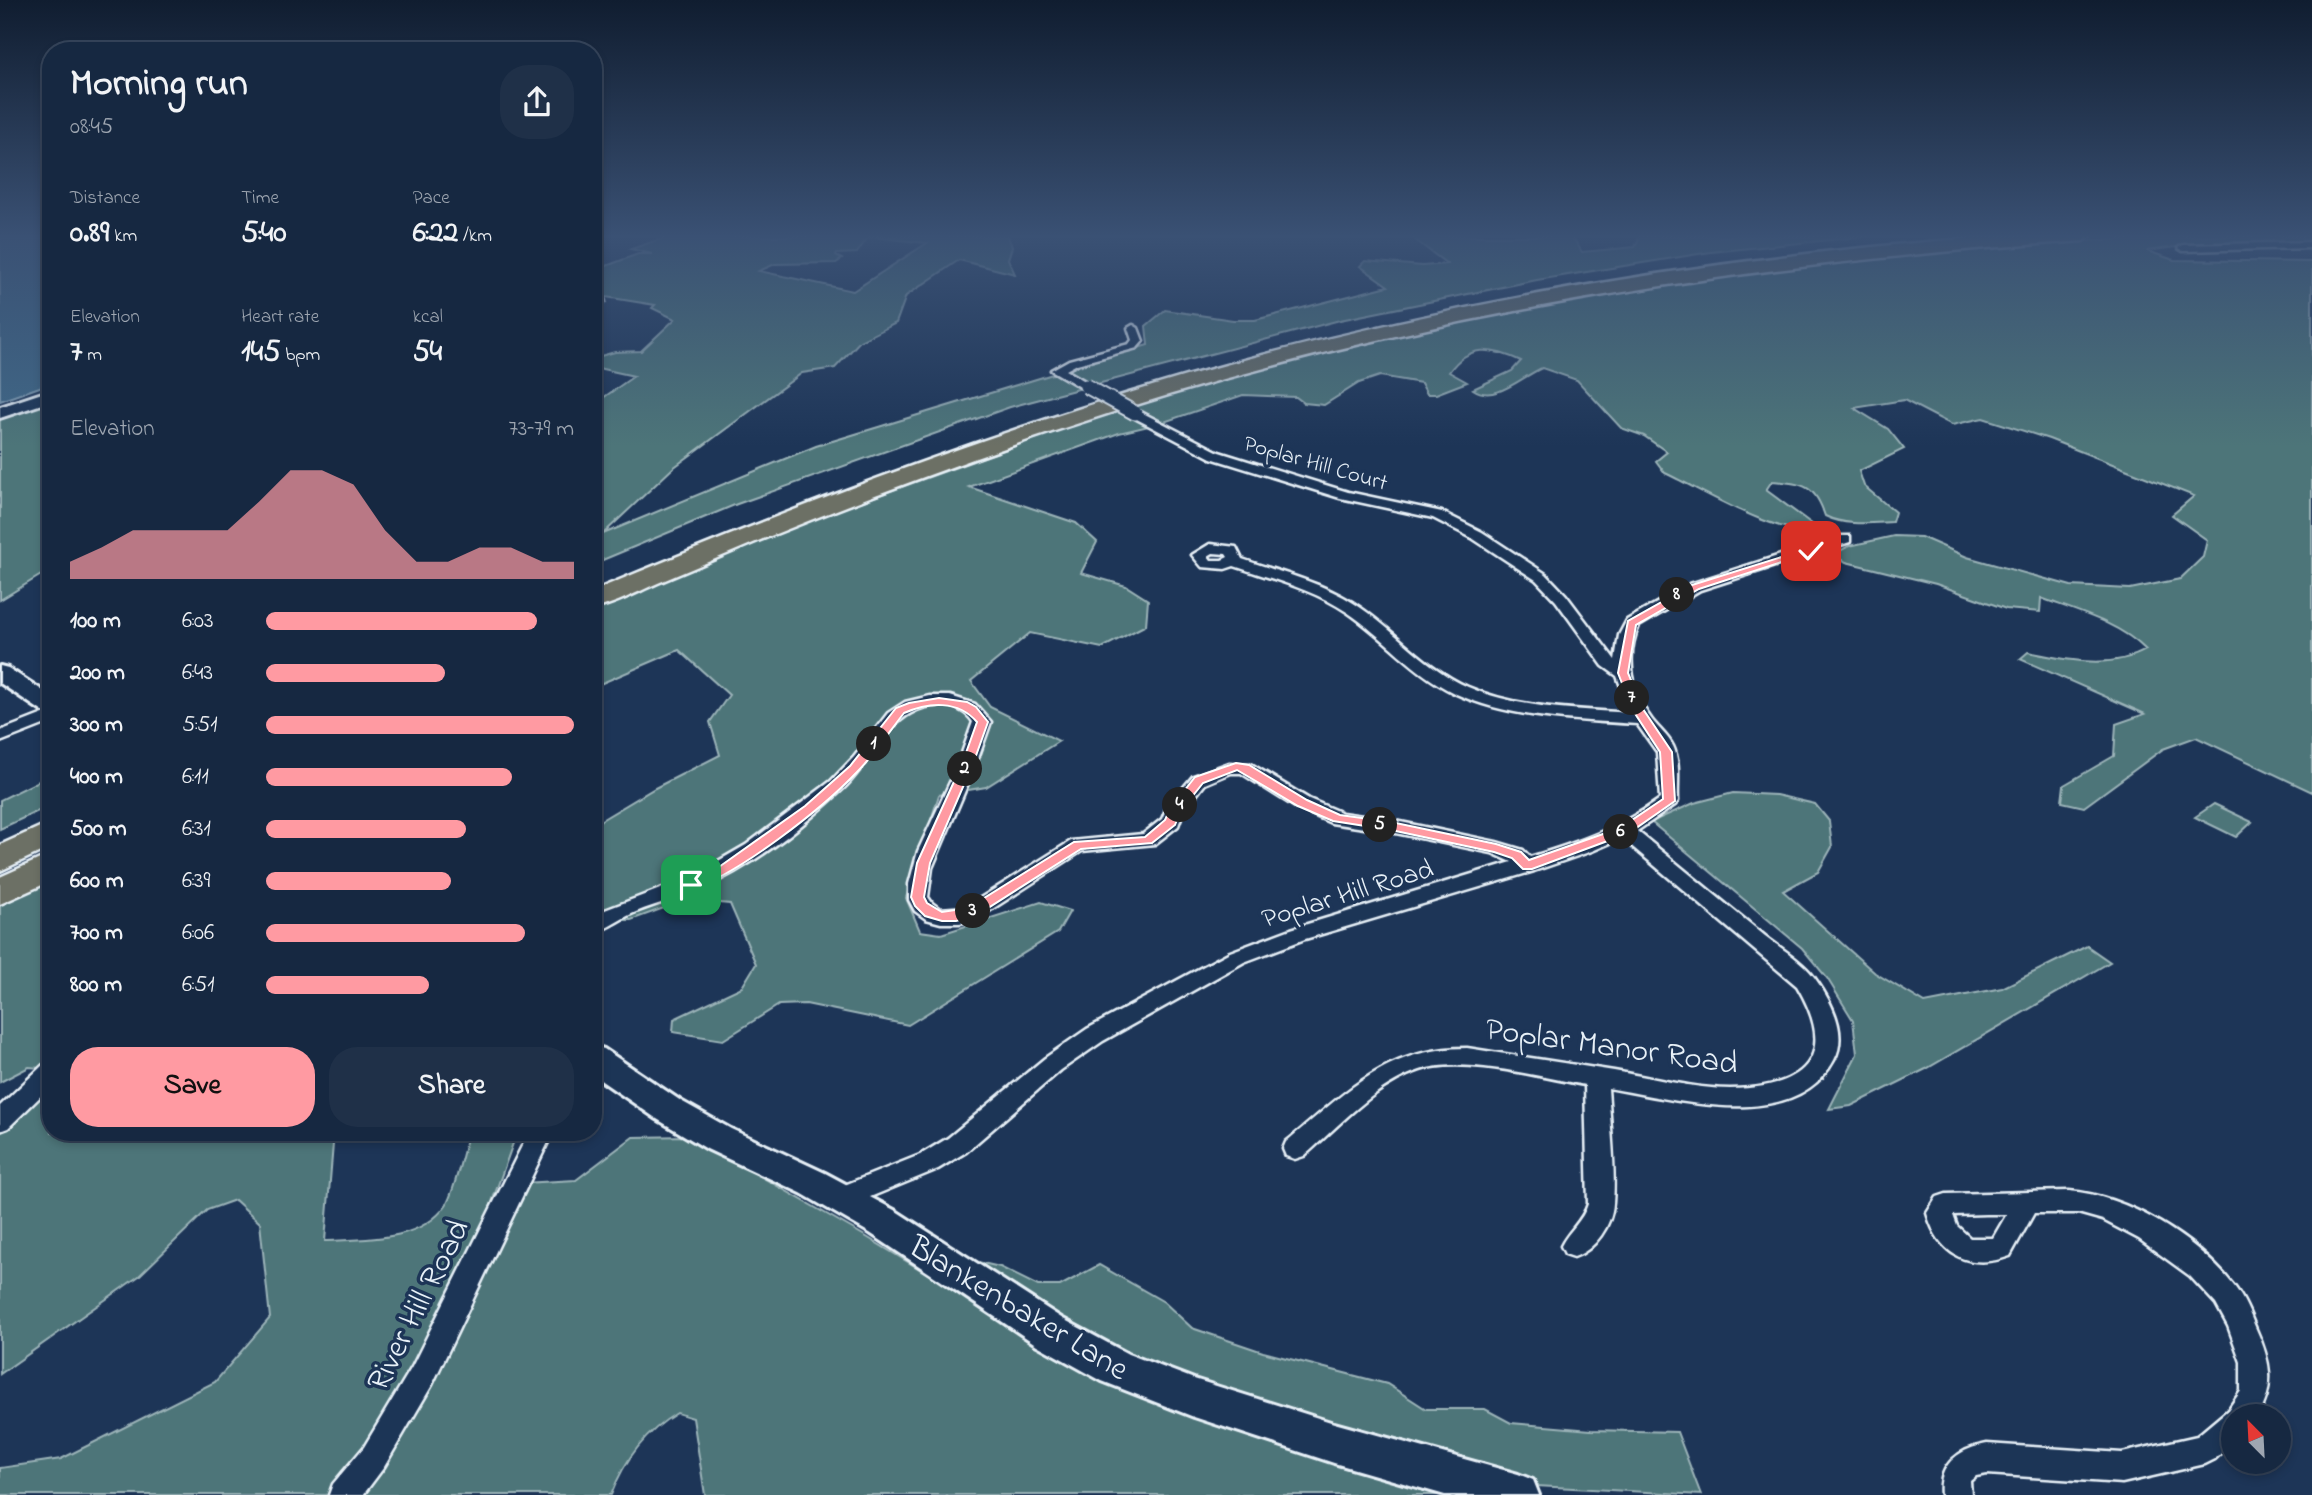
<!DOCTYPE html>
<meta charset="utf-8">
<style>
body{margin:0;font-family:"Indie Flower",sans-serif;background:#1f3048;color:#f1f3f6;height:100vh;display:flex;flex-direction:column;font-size:26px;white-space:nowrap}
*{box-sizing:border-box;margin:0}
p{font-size:23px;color:#9ea6b1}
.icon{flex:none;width:38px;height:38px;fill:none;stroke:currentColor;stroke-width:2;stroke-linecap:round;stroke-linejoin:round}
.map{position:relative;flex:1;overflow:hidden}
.details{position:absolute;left:42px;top:42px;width:560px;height:1099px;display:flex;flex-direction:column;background:#162841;border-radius:28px;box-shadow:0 4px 10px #0003,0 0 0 2px #35445a}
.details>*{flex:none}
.needle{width:46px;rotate:336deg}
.tools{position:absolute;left:2221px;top:1404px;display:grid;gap:14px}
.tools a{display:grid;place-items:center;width:70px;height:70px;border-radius:50%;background:#162841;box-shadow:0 4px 10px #0003,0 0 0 2px #35445a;font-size:35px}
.pin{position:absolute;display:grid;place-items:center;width:60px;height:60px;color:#fff;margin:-30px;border-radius:14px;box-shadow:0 4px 10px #0006}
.km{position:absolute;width:35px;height:35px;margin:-18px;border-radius:50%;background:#222;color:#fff;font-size:19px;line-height:35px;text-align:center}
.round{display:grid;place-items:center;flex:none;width:74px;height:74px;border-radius:28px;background:#1f3048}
.summary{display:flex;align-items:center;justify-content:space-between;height:119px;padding:0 28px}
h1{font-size:38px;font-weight:800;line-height:52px}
.figures{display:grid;grid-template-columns:repeat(3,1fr);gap:10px;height:119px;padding:7px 28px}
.figures div{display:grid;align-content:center}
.figures b{font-size:30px;font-weight:800}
.figures small{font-size:19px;font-weight:400}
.figures p{font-size:19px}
.chart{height:196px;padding:14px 28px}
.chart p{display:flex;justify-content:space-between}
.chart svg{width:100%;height:126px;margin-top:7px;fill:#ff9aa2;opacity:.7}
.action{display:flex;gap:14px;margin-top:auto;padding:14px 28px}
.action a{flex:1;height:80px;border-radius:28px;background:#ff9aa2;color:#111;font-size:28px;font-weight:800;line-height:80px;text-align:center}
.action a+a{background:#1f3048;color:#f1f3f6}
ul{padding:0 28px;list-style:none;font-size:23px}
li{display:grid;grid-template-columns:112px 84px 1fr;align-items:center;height:52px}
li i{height:18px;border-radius:9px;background:#ff9aa2}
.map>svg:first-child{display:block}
.green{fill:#4e7579;stroke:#9bb3b8;stroke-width:2;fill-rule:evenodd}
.water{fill:#3f6887;stroke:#839fb4;stroke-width:2}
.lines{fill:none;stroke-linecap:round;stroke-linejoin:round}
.street-casing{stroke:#e8f1f8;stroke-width:5}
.secondary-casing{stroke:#e8f1f8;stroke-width:6}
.highway-casing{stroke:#e8f1f8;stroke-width:5}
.street{fill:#1d3557;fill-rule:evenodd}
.secondary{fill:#1d3557;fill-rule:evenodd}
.highway{fill:#6c7065;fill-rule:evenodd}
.street-bridge-casing{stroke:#e8f1f8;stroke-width:17;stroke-linecap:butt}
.street-bridge{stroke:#1d3557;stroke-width:13}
.route{fill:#ff9aa2;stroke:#fff;stroke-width:2}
.labels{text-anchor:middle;stroke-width:7;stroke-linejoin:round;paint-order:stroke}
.far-street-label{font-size:23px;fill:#e8f1f8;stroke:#1d3557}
.street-label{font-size:28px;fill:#e8f1f8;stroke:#1d3557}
.near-street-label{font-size:33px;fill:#e8f1f8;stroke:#1d3557}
</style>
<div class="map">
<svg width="2312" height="1495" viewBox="0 0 2312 1495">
<rect width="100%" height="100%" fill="#1d3557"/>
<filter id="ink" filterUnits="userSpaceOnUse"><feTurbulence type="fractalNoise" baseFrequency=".0143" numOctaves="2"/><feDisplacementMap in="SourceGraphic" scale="14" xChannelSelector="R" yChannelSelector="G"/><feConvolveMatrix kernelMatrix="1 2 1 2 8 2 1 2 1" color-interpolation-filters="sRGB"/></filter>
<g filter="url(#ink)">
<g class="green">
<path d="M669 236H1008L1012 247 1008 259 1015 274 959 260 906 296 896 323 860 341 835 368 802 373 673 468 603 534 816 446 1148 345 1146 326 1165 310 1233 320H1255L1388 286 1360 266 1365 261 1422 266 1447 264 1410 236H1568L1575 241 1582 252 1635 247 1640 236H1870L1711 252 1537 280 1340 320 1010 407 737 504 593 564V405L634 376 593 367V358L615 352 641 351 675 319 652 308 655 305 593 295V271L638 254H652L631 249ZM873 237 927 243 853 291 759 271 775 264 836 263 842 259 836 256 837 254 857 253 866 240Z"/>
<path d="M2179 236H2312V243H2204L2147 251 2174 260 2312 262V792L2196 737 2163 749 2084 807 2062 802 2064 785 2114 756 2116 724 2145 714 2020 659 2028 652C2067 660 2110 670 2146 650 2120 623 2076 611 2041 598L2040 612 2006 609 1936 584 1846 562 1834 554 1849 546 1894 536 1921 537 1967 557 2071 586 2130 589 2180 579 2203 557 2207 540 2172 515 2194 496 2049 439 1983 418 1952 425 1904 400 1854 408 1888 429 1904 449 1859 471 1864 486 1895 512 1892 522C1870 523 1845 526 1825 516 1815 484 1803 484 1772 481L1766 490 1820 530C1781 539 1702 490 1665 473L1656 461 1667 452 1644 436 1621 428 1577 380 1542 368C1521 377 1495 404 1473 389L1512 371 1521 361C1493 348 1469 343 1449 372L1467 382 1436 394H1427L1421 383 1380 376 1359 383 1324 405 1304 403 1296 397 1243 395 1161 423 1127 405C1258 368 1389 331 1523 306 1739 266 1959 246 2179 236Z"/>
<path d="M51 398V569L0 600V416Z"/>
<path d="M1117 409 1149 426 1119 433 969 487 1076 523 1097 542 1081 573 1126 586 1148 600 1146 625 1102 648 1030 633 971 681 990 707 1059 741 986 787 939 795 906 898 920 931 941 934 1041 902 1070 911 1058 932 908 1025 806 1004 779 1005 723 1040 673 1032 674 1019 742 987 756 964 730 904 686 900 631 920H593V825L655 788 720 755 710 722 729 695 679 650 593 687V609L739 546Z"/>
<path d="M51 775V805L0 829V800Z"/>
<path d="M1733 793 1776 795 1815 804 1829 821 1832 847 1818 872 1783 891 1875 973 1925 1003 2002 988 2087 946 2110 962 1926 1069 1851 1106 1829 1109 1857 1054 1853 1020 1827 978 1802 948 1651 822 1694 803Z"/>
<path d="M2214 804 2252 822 2236 837 2195 817Z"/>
<path d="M51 878V1069L29 1067 0 1082V905Z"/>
<path d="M51 1083V1132H334L325 1241C364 1239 421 1242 446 1205 455 1191 463 1150 469 1132H517L478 1241 378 1430 327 1495H0V1468L61 1459 215 1382 270 1318 260 1223 235 1200 207 1210 139 1276 0 1374V1129Z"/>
<path d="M690 1136 865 1236 1020 1330 1158 1400 1390 1480 1444 1495H705L693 1418 677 1413C645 1432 624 1461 611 1495H354L523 1183 576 1180 633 1137Z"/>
<path d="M969 1260 1000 1267 1038 1286H1060L1099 1265 1164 1302 1192 1328 1263 1352 1387 1384 1426 1409H1485L1511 1423 1591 1430 1677 1432 1701 1495 1536 1486 1368 1439 1097 1346Z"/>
</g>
<path class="water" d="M0 236H51V383L0 401Z"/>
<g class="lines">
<g class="street-casing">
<g id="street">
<path d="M2312 242V248L2183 251 2178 248 2183 245Z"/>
<path d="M593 297 604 299 605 301 593 308Z"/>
<path d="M1133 325 1138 328 1143 341 1137 348 1077 364 1066 370 1090 384V388H1082L1051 370 1069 360 1129 344 1132 340 1128 328Z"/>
<path d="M1135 409 1219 452 1348 492 1442 512 1482 532 1546 574 1566 595 1615 660 1619 635 1627 620 1690 584 1840 536H1850V542L1700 590 1639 626C1625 656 1632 694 1652 720 1659 729 1668 736 1673 746 1681 763 1677 783 1678 801L1675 805 1637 831C1680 866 1722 901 1765 936 1780 948 1802 961 1814 977 1830 999 1849 1033 1834 1060 1794 1135 1674 1099 1608 1088 1610 1123 1616 1169 1613 1203 1612 1225 1595 1250 1574 1257L1565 1254 1561 1246C1569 1230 1583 1221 1588 1204L1585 1085C1540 1077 1463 1056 1420 1070 1375 1084 1338 1127 1304 1156L1295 1159 1286 1156 1283 1149 1286 1142C1346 1093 1385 1048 1467 1048 1516 1056 1565 1063 1614 1071 1649 1077 1695 1089 1730 1089 1806 1088 1839 1057 1797 986L1622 838 1592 851 1534 871 1305 939 1244 962 1103 1041 1061 1070 966 1152 938 1169 841 1209 832 1206 829 1198 832 1190 920 1155 948 1138 1045 1058 1087 1029 1230 952 1291 929 1512 862 1492 853 1391 832 1331 823 1295 807 1241 773H1231L1205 784 1183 812 1178 826 1155 844 1082 851 980 917 960 923H941L926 919 915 911 909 900V884L918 851 957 767 973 722C960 702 931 702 911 713 885 727 867 766 844 788 804 826 753 866 701 889 680 898 657 903 636 912 621 918 608 929 593 933V916L597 913 689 878 746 845 831 781 854 757 888 713 905 702 930 696H950L975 704 991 722 975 767 932 868 928 897 932 903 940 909 966 907 1071 841 1143 834 1162 819 1167 807 1193 776 1229 763 1251 764 1309 799 1342 813 1391 820 1496 842 1523 850 1530 857C1577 843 1620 828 1660 799L1657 752 1637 724C1577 720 1510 719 1454 693 1413 673 1384 637 1347 612 1313 589 1272 579 1234 566L1225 569 1202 567 1192 555 1210 544 1236 547 1242 559C1282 573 1326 583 1361 608 1397 633 1427 669 1468 687 1519 709 1577 709 1631 713L1617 676 1603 666 1556 601 1536 580 1472 538 1433 518 1340 498 1211 458 1131 416 1129 413ZM1213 553 1226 554 1228 557 1222 560H1211L1208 556Z"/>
<path d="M51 711V722L0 742V731Z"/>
<path d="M51 1062V1086L8 1128 0 1131V1106L43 1065Z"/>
<path d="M529 1132H553L432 1385 384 1467 363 1495H329L333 1484 364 1447 412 1367Z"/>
<path d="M2069 1191C2129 1196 2197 1239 2234 1286 2244 1299 2250 1314 2256 1329 2270 1360 2276 1385 2258 1416H2233V1442L2215 1459 2205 1464 2122 1483 1987 1474 1976 1476 1970 1481 1971 1495H1941C1938 1464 1959 1449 1987 1444L2122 1453 2197 1436 2228 1410 2241 1391V1362L2228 1326 2216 1304 2190 1276 2139 1239 2103 1220 2078 1213H2034L2010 1256C1968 1271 1939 1255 1927 1213L1937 1197 1946 1194ZM1986 1214H2007L1993 1238H1970L1957 1226 1953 1215Z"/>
</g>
</g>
<g class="secondary-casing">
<g id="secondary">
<path d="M51 390V401L0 418V407Z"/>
<path d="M0 666 8 668 51 696V714L43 712 0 683Z"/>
<path d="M593 1046 604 1049 681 1101 731 1129 825 1173 896 1211 1063 1319 1128 1354 1194 1379 1334 1423 1518 1474 1533 1480 1539 1495H1445L1334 1463 1194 1417 1102 1381 1037 1345 870 1233 801 1193 707 1149 657 1119 593 1075Z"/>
</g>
</g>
<g class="highway-casing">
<g id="highway">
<path d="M2005 236H2091L2083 241C1734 264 1396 317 1064 428 961 462 859 500 758 541 725 555 691 569 658 583 637 592 616 604 593 609V591C806 502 1021 420 1244 360 1492 294 1748 253 2005 236Z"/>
<path d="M51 822V847L0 871V845Z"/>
<path d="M51 854V881L0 904V877Z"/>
</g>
</g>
<use href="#street" class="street"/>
<use href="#secondary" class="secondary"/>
<use href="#highway" class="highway"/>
<g class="street-bridge-casing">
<path id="street-bridge" d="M1086 386 1135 413"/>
</g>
<use href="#street-bridge" class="street-bridge"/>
</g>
</g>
<linearGradient id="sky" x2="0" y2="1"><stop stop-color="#101d30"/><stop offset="0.53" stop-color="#3a5174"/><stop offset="1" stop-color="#3a5174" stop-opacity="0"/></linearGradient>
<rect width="2312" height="446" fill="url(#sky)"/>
<path class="route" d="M1807 549 1815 551 1699 589 1636 625 1628 673 1643 709 1672 752 1675 801 1629 833 1532 869H1523L1512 858 1494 852 1391 830 1333 821 1298 806 1237 770 1203 783 1180 812 1175 825 1152 843 1081 849 977 915 956 921H942L925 916 915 906 911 897 917 863 962 764 977 722C958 700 929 702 904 713 889 732 875 754 857 772 823 808 738 875 691 889L685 885 719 867 805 806 850 766 896 708 909 703 939 698 967 702 976 707 988 722 973 764 930 863 924 897 927 903 942 912 968 908 1074 842 1145 837 1165 820 1170 809 1195 777 1236 763 1249 765 1307 800 1340 815 1391 822 1496 844 1521 852 1529 860 1620 828 1663 799 1660 752 1632 709 1618 673 1628 621 1692 585Z"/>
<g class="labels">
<g class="far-street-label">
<text transform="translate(1316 462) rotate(16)" y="8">Poplar Hill Court</text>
</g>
<g class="street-label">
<text transform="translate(1347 892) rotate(-17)" y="10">Poplar Hill Road</text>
</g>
<g class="near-street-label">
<text transform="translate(1612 1044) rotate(8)" y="12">Poplar Manor Road</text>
<text transform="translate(416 1304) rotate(-63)" y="12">River Hill Road</text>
<text transform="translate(1020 1306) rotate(31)" y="12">Blankenbaker Lane</text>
</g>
</g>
</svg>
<div class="tools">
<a><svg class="needle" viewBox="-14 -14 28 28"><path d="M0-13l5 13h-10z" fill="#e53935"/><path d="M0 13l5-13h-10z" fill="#9ea6b1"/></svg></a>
</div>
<div class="pin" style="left:691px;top:885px;background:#1e9e55"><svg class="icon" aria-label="arrive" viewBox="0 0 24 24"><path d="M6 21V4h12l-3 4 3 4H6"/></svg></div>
<div class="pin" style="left:1811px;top:551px;background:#d93025"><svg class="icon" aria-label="check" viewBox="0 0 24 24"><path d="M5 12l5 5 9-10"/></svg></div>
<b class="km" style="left:874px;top:744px">1</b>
<b class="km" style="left:965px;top:769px">2</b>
<b class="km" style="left:973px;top:911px">3</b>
<b class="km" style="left:1180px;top:805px">4</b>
<b class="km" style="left:1380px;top:825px">5</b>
<b class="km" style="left:1621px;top:832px">6</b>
<b class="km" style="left:1632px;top:698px">7</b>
<b class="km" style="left:1677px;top:595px">8</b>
<section class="details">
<div class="summary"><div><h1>Morning run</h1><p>08:45</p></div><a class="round"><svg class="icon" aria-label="share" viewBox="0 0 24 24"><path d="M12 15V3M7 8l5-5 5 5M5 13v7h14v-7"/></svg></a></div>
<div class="figures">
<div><p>Distance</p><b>0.89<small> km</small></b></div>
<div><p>Time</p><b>5:40</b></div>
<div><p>Pace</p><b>6:22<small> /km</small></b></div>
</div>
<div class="figures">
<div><p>Elevation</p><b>7<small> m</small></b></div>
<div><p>Heart rate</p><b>145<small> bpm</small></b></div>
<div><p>kcal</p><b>54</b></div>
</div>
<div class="chart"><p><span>Elevation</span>73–79 m</p>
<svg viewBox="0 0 160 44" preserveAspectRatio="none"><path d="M0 44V38L10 33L20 27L30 27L40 27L50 27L60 17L70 6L80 6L90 11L100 27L110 38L120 38L130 33L140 33L150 38L160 38V44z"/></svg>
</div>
<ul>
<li><b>100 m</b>6:03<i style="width:88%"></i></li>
<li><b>200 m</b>6:43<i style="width:58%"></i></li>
<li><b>300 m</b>5:51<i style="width:100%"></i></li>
<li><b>400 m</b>6:11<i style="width:80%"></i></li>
<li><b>500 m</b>6:31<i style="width:65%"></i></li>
<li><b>600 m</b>6:39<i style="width:60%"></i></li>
<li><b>700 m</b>6:06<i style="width:84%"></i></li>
<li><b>800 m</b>6:51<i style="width:53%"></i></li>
</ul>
<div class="action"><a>Save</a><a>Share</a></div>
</section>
</div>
